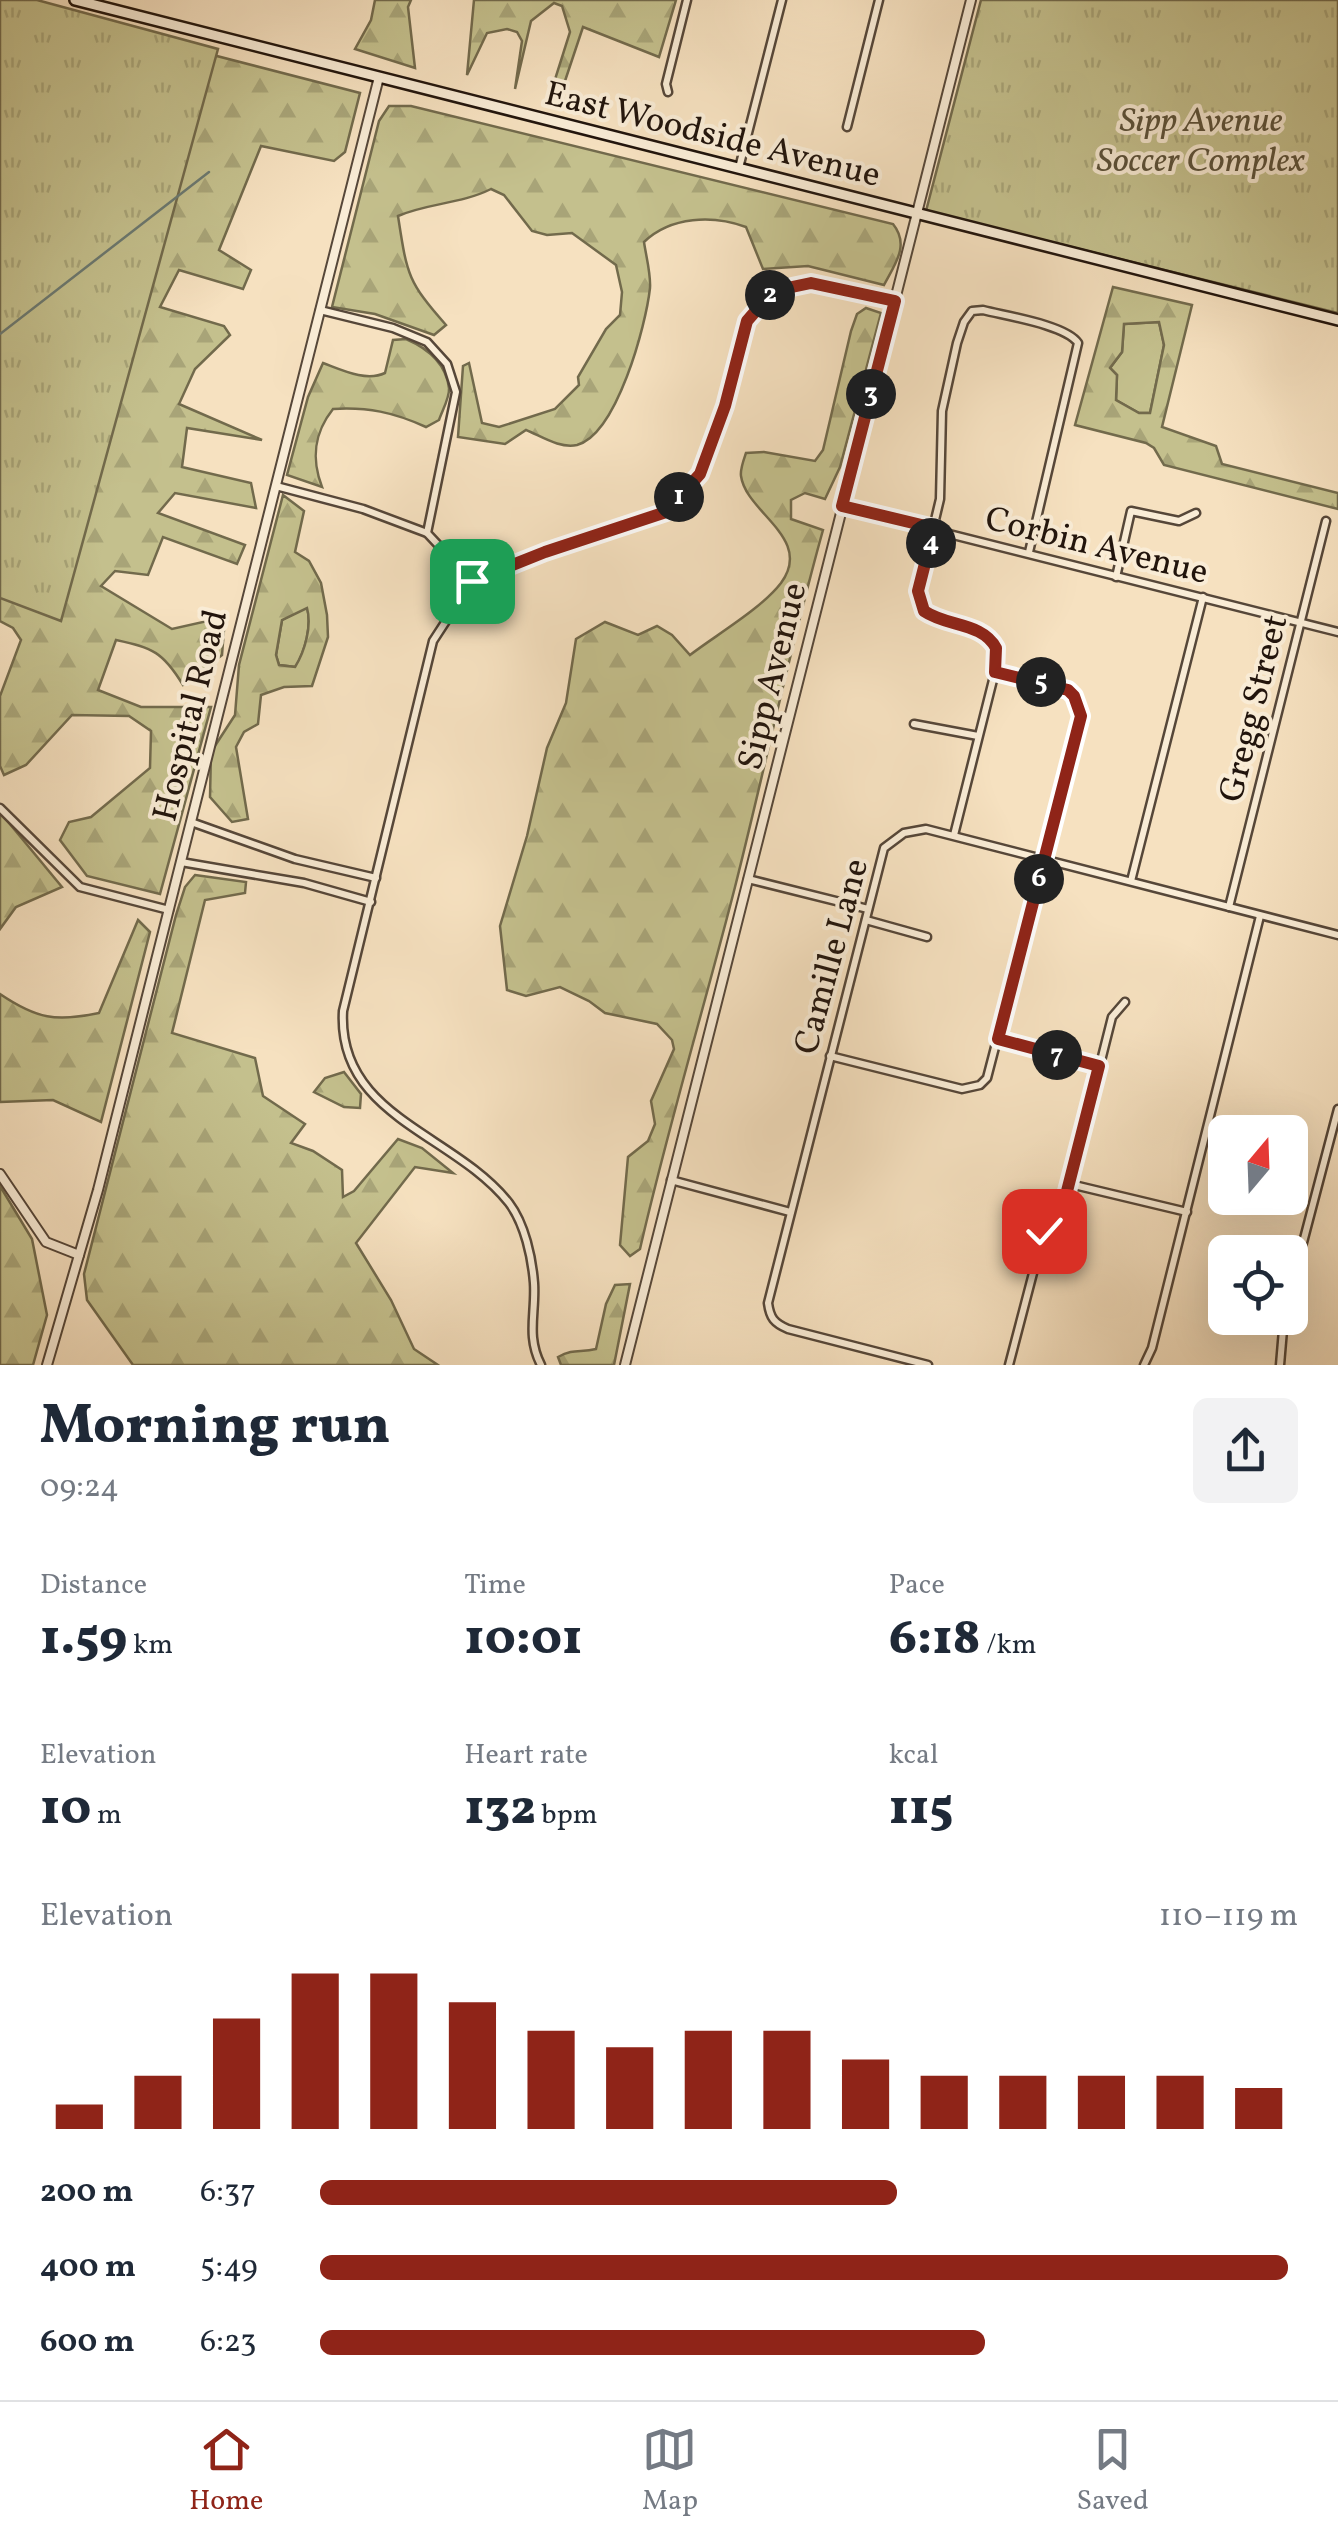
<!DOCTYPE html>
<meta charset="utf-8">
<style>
body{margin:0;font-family:Vollkorn,serif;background:#f2f2f3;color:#1f2937;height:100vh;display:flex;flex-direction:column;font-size:38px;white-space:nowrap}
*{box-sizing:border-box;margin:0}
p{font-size:32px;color:#747a83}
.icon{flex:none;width:55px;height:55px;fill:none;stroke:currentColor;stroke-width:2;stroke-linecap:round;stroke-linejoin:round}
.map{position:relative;height:1365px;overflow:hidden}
.side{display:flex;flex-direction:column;background:#fff;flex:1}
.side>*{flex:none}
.needle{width:65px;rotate:19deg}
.buttons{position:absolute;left:1208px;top:1115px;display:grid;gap:20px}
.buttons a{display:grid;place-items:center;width:100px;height:100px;border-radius:15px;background:#fff;box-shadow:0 10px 40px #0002;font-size:50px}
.pin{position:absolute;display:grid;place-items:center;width:85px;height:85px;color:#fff;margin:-42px;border-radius:20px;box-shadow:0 5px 15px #0006}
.km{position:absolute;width:50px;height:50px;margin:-25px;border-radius:50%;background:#222;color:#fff;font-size:28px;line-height:50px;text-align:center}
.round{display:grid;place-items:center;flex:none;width:105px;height:105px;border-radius:15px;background:#f2f2f3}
.headline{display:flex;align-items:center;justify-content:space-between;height:170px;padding:0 40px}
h1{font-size:55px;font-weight:800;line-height:75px}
.metrics{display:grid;grid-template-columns:repeat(3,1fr);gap:15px;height:170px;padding:10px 40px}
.metrics div{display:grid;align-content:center}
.metrics b{font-size:50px;font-weight:800}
.metrics small{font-size:28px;font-weight:400}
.metrics p{font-size:28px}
.chart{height:280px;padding:20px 40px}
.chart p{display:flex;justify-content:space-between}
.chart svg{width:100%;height:180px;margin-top:10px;stroke:#8f2418;stroke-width:6}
ul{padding:0 40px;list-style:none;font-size:32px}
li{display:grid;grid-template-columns:160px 120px 1fr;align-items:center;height:75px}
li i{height:25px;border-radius:12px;background:#8f2418}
.tab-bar{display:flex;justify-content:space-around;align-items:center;height:140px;border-top:2px solid #e0e1e3;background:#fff;font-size:28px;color:#747a83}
.tab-bar a{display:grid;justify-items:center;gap:5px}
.tab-bar .active{color:#8f2418}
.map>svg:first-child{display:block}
.grass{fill:#c4c08d;stroke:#726a4c;stroke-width:2.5}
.forest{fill:url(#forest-firs);stroke:#726a4c;stroke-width:2.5;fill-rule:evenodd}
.park{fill:url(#park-tufts);stroke:#726a4c;stroke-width:2.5}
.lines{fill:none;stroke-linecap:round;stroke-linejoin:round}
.stream{stroke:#6b7971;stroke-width:2.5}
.minor-casing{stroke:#564739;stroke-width:11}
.tertiary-casing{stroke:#564739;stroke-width:12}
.secondary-casing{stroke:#21140c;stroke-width:14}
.minor{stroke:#f9ecd6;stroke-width:6}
.tertiary{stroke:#f9ecd6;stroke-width:8}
.secondary{stroke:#f9ecd6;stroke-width:9}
.route-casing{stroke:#fff;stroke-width:20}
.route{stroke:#8f2418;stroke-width:12}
.labels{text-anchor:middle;stroke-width:8;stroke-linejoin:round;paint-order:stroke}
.park-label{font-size:35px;font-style:italic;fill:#5a5039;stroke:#f9ecd6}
.street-label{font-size:35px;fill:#21140c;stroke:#f9ecd6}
</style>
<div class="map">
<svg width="1338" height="1365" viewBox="0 0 1338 1365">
<defs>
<pattern id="forest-firs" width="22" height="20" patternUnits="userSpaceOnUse" patternTransform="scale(2.5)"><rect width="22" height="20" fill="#c4c08d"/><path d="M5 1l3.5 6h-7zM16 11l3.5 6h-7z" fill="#a8a478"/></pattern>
<pattern id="park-tufts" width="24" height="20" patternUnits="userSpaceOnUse" patternTransform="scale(2.5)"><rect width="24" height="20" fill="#c4c08d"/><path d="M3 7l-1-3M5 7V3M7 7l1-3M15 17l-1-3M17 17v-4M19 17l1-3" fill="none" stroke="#a8a478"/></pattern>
</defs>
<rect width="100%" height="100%" fill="#f6e1c0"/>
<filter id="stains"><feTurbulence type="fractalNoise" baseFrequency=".002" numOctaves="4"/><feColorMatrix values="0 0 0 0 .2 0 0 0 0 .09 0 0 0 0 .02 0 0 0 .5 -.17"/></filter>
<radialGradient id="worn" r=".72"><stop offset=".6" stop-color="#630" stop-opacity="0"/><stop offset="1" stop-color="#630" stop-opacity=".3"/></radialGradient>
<g class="grass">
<path d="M1159 322 1164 345 1150 413H1139L1116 400 1117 375 1110 368 1122 352 1124 324Z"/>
<path d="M307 607C312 626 305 650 296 667L279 665 276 655 282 620Z"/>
</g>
<g class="forest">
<path d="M0 0 360 93 345 152 334 161 261 146 219 250 251 270 243 289 179 270 160 307 224 326 230 335 195 369 179 404 262 440 187 428 182 467 251 483 256 508 175 493 158 513 245 545 237 564 163 537 148 575 115 571 101 586 172 629 225 617 222 655 183 685C163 652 153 648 116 640L98 690 141 707H211L160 894 87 876 60 840 69 822 91 817 150 768 151 731 129 716 72 715 26 765 4 775 0 766V696L21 640 13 628 0 621Z"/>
<path d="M375 0H411L408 7 415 68 355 49 371 20Z"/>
<path d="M474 0H676L659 57 583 27 560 96 551 92 570 32 562 6 554 3 531 21 515 89 522 41 517 32 507 29 487 33 467 75Z"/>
<path d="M389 106H411L893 224C910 245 895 264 884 285L808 266 763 269 746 227C713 215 671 216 644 242 646 256 651 274 650 288 646 325 617 434 577 445 560 449 541 436 526 430L505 444 458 437 463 366 469 363 482 423 499 427 555 409 579 385 578 377 606 329 620 315 622 292 616 265 572 233 547 235 532 231 504 195 491 189C461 204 428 203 398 216 407 274 407 281 446 325L434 335 375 314 332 307 379 121Z"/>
<path d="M1113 287 1192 305 1162 427 1216 446 1222 464 1338 493V509L1164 465 1154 448 1146 443 1075 425ZM1159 322 1164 345 1150 413H1139L1116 400 1117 375 1110 368 1122 352 1124 324Z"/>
<path d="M866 308 881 313 840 467 825 499 805 493 791 500V519L823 530C790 648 765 768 735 887 704 1008 668 1127 640 1249L630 1256 620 1245 628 1157 648 1141 655 1124 651 1101 674 1049 672 1040 657 1024 605 1013 589 1001 560 987 526 996 507 990 500 926 527 836 547 748 566 703 576 639 605 622 638 635 657 626 672 635 690 655C716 635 761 609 781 583 814 538 746 513 741 476 740 469 744 459 746 453L764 452 815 461 823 450 851 331 857 314Z"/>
<path d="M406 339C427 348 446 363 449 388 450 397 442 411 439 420L426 427C393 412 368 407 333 409 314 433 311 458 322 487L287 475 308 397 323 363C342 370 366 382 385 373L393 340Z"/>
<path d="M283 495 304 511 295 552 309 561 321 583 327 615 328 637 312 686 284 687 261 695 258 724 244 732 236 747 248 819 232 822 210 797 211 752 235 715 239 665ZM307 608C312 626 305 651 295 667L279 665 276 655 282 620Z"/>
<path d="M0 812 62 887 16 907 0 929Z"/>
<path d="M195 875 246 882 245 893 205 900 172 1033 255 1058 263 1096 305 1124 291 1143 313 1151 342 1170 343 1197 354 1191 398 1139 422 1148 453 1173 415 1167 356 1243 391 1300 414 1349 438 1365H133L87 1300 84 1274 176 915 185 887Z"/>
<path d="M138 920 150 932 101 1122 53 1100 0 1102V994C37 1019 56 1022 99 1013Z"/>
<path d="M344 1072 361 1094 360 1108 344 1107 314 1092 325 1078Z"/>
<path d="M0 1186 32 1239 47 1315 33 1365H0Z"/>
<path d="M630 1284 614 1365H561L558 1357C574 1348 580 1353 596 1349L606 1304 615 1285Z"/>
</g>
<g class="park">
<path d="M0 0H37L218 49 61 621 0 598Z"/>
<path d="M981 0H1338V313L926 211Z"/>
</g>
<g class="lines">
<path class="stream" d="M0 334 209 172"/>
<g class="minor-casing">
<g id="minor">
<path d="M668 92 666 84 687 0"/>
<path d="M847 127 879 0"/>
<path d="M739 168 782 0"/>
<path d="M320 310 393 328 427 342 447 364 456 392 427 533"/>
<path d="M276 486 363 509 427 533 472 581"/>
<path d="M842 507 1338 632"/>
<path d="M1116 577 1131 511 1179 521 1196 513"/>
<path d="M914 724 978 736"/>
<path d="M0 808 80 887 169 910"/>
<path d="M191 822 295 859 376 878"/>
<path d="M954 835 995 672 996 648C983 622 947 626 924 611L918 591 940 499 942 411 957 343 964 322 972 311 983 310C1006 316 1066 325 1078 343L1029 552"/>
<path d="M181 862 304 883 371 902"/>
<path d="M748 879 868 909"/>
<path d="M1131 881 1203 597"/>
<path d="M1229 907 1326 521"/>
<path d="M866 920 927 937"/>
<path d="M998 1039 1099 1067"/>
<path d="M830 1056 962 1089 980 1085 987 1078 1081 716 1079 706 1068 690 995 672"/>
<path d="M671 1180 790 1212"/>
<path d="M1070 1184 1187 1212"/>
<path d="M1290 1292 1338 1109"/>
<path d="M541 1365C526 1336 536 1313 534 1283 532 1258 525 1224 509 1203 454 1133 337 1117 343 1011L433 641 472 581 545 552 666 511 700 474 725 406 747 321 773 291 811 283 895 301"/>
<path d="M928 1365 788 1329C774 1323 770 1318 768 1303L884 848 904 833 926 829 1338 935"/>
<path d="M1009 1365 1044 1231 1065 1199 1070 1184 1112 1017 1125 1002"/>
<path d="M1144 1365 1152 1348 1260 916"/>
<path d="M1280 1365 1284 1318"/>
</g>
</g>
<g class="tertiary-casing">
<g id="tertiary">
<path d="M0 1174 46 1242 79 1255"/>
<path d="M47 1365 98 1190 379 77"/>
<path d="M625 1365 971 0"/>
</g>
</g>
<g class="secondary-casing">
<path id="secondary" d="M75 0 1338 320"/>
</g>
<use href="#minor" class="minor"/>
<use href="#tertiary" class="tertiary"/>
<use href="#secondary" class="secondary"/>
</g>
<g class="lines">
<g class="route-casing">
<path id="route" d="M472 581 545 552 666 512 700 474 725 406 747 321 773 291 811 283 895 301 842 506 934 528 918 591 924 611C947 627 982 622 996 648L995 672 1068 690 1074 696 1081 716 998 1039 1099 1066 1065 1199 1044 1231"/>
</g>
<use href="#route" class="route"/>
</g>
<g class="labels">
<g class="park-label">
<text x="1201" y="131">Sipp Avenue<tspan x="1201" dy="40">Soccer Complex</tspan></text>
</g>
<g class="street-label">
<text transform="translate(713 133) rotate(14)" y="12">East Woodside Avenue</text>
<text transform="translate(1097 544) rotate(14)" y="12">Corbin Avenue</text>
<text transform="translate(771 676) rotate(-76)" y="12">Sipp Avenue</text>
<text transform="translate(1252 708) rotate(-76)" y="12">Gregg Street</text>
<text transform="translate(189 715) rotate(-76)" y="12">Hospital Road</text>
<text transform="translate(830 956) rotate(-75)" y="12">Camille Lane</text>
</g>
</g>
<rect width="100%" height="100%" filter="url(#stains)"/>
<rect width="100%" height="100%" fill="url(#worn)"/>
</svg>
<div class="buttons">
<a><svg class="needle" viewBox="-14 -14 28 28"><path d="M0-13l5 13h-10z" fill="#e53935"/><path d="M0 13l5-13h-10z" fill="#747a83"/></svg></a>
<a><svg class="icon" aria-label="locate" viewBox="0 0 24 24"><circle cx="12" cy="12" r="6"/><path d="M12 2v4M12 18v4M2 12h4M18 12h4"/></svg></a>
</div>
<div class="pin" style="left:472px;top:581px;background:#1e9e55"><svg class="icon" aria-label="arrive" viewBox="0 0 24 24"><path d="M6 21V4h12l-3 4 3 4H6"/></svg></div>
<div class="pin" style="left:1044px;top:1231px;background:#d93025"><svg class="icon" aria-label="check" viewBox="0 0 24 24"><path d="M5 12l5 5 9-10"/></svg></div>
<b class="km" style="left:679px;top:497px">1</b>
<b class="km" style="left:770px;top:295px">2</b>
<b class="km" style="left:871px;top:394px">3</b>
<b class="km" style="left:931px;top:543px">4</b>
<b class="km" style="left:1041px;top:682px">5</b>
<b class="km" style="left:1039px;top:879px">6</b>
<b class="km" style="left:1057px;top:1055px">7</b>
</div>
<section class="side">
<div class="headline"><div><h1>Morning run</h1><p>09:24</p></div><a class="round"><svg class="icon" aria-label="share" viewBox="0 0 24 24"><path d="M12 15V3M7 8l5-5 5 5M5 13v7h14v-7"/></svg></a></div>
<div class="metrics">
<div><p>Distance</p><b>1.59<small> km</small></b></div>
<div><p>Time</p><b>10:01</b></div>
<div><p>Pace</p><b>6:18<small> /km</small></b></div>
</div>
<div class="metrics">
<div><p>Elevation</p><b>10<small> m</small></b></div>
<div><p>Heart rate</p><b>132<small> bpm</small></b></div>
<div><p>kcal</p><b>115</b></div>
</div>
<div class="chart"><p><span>Elevation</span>110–119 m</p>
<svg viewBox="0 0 160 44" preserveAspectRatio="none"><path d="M5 44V38M15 44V31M25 44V17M35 44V6M45 44V6M55 44V13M65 44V20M75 44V24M85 44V20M95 44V20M105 44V27M115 44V31M125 44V31M135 44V31M145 44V31M155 44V34"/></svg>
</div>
<ul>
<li><b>200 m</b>6:37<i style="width:59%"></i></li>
<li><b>400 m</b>5:49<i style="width:99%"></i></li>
<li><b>600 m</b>6:23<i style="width:68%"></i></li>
</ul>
</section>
<nav class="tab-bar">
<a class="active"><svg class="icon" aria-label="home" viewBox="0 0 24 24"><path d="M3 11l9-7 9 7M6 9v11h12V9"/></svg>Home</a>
<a><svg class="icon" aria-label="map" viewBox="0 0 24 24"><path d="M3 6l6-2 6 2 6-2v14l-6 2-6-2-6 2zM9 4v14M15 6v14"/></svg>Map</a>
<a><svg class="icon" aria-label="saved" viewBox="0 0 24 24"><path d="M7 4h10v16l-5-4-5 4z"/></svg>Saved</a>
</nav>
